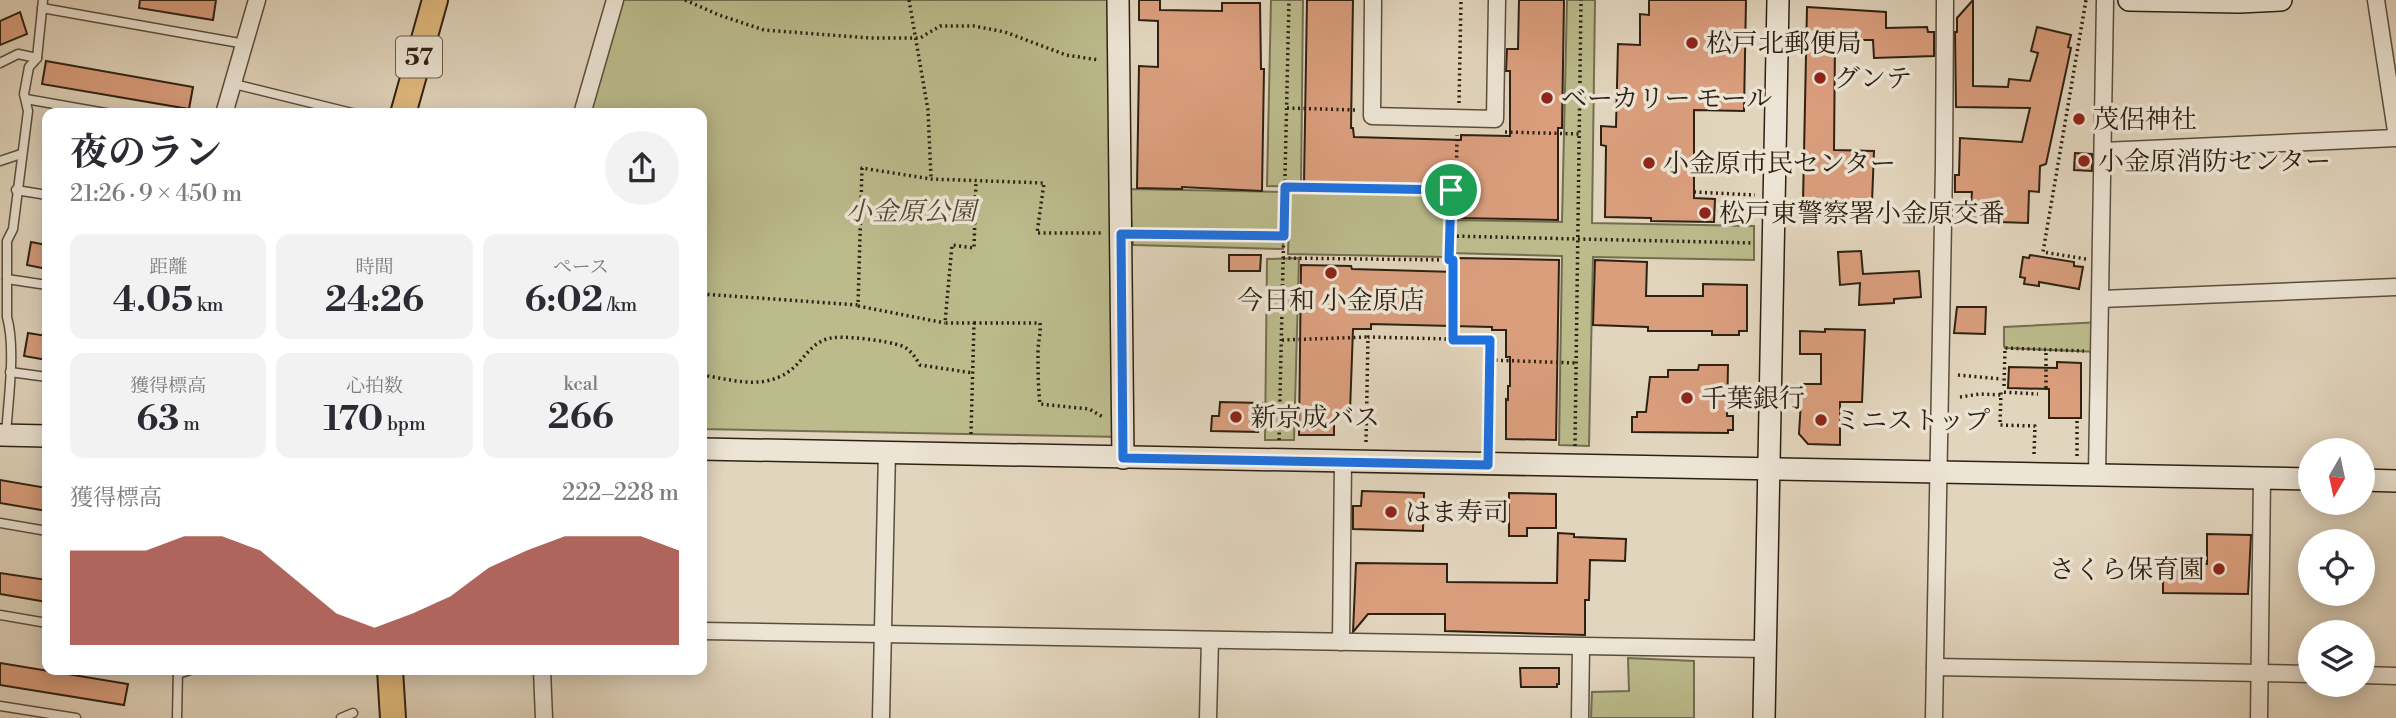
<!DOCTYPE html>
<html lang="ja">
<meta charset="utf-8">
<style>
body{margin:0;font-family:"Libre Bodoni","Noto Serif JP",serif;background:#f2f2f3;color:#2b2b33;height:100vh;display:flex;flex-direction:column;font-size:26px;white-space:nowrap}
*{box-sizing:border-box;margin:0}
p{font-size:23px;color:#7c7c81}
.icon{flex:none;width:38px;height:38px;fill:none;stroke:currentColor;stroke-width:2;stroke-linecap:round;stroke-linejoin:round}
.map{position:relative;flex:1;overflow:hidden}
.sheet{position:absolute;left:42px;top:108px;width:665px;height:567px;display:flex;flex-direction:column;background:#fff;border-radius:14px;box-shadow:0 4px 18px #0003}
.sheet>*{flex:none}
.needle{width:46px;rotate:189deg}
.buttons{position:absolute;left:2298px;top:438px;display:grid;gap:14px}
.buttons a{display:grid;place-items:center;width:77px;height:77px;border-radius:50%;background:#fff;box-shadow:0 4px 18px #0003;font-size:35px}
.pin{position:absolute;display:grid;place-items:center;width:60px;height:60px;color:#fff;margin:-30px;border:4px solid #fff;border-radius:50%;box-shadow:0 2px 7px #0007}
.round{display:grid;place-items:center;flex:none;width:74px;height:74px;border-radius:37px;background:#f2f2f3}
.head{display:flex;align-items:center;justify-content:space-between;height:119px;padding:0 28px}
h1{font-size:38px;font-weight:700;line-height:52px}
.figures{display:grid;grid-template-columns:repeat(3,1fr);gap:10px;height:119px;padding:7px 28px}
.figures div{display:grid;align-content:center;border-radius:14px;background:#f2f2f3;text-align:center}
.figures b{font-size:35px;font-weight:700}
.figures small{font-size:19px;font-weight:400}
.figures p{font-size:19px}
.chart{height:196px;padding:14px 28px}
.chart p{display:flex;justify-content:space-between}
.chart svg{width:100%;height:126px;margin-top:7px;fill:#8f2418;opacity:.7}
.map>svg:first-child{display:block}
.green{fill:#bbbb8c;stroke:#746e50;stroke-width:2}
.building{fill:#da9e7d;stroke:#2e2113;stroke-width:2}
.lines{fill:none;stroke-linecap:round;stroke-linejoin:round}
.lane-casing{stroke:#5b4e3e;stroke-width:11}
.street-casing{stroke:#5b4e3e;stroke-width:19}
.secondary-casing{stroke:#2e2113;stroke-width:24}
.primary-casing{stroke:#2e2113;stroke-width:28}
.path{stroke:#2e2113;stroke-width:3.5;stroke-dasharray:2 3.5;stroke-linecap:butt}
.lane{stroke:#ece4d4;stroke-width:8}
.street{stroke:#ece4d4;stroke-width:16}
.secondary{stroke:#ece4d4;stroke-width:21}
.primary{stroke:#e1ba7e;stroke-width:24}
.route-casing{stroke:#fff;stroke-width:14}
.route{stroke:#1a73e8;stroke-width:9}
.poi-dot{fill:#8f2418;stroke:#ece4d4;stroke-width:2.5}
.labels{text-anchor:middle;stroke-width:7;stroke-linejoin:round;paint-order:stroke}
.shield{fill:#ece4d4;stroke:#675c4d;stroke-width:2}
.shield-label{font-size:24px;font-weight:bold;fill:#2e2113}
.poi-label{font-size:26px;fill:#2e2113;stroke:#ece4d4;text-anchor:start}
.park-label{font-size:26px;font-style:italic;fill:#514831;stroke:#ece4d4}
</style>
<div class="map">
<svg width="2396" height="718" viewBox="0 0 2396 718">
<rect width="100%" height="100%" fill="#e2d5bd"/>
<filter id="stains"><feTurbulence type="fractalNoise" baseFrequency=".00286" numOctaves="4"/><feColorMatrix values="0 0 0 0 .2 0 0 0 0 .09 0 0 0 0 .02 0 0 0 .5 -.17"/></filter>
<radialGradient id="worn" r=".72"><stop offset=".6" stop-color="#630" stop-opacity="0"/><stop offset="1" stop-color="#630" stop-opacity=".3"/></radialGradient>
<g class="green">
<path d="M615 0H1118L1123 437 702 429V114H582Z"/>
<path d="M1271 0H1303L1301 187 1267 186Z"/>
<path d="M1567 0H1595L1592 223 1754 226V260L1593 257 1589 446 1559 445 1562 256 1449 253 1450 220 1562 222Z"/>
<path d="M1129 189 1285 192 1283 249 1133 245Z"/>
<path d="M1290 192 1447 195 1446 257 1288 254Z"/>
<path d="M1299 258 1294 440H1265L1267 259Z"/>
<path d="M2101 322 2100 352 2005 348 2004 346V327Z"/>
<path d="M1628 658 1694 661V718H1591L1592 692 1629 691Z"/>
</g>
<g class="building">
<path d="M140 0H216L213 20 139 8Z"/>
<path d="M1139 0H1160V10L1222 11V3H1260L1261 69H1264L1262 191 1182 187V189L1137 188 1139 66 1158 67V21L1139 20Z"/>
<path d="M1307 0H1353L1351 128H1353L1354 137 1461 140V135L1510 136V71H1506L1507 49H1518L1519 0H1564L1562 128H1558V220L1458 218V187L1304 183Z"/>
<path d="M1649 0H1746L1744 111 1694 110V198L1715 199 1714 222 1651 221V218L1605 217 1606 146 1601 145V126L1616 127 1618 44 1640 45V14L1649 15Z"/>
<path d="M1973 0V86L2008 87 2009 79 2030 81 2038 53 2031 51 2037 27 2071 35 2068 47 2071 48 2046 164 2040 166 2039 192 2029 191 2028 223 1970 221 1972 192H1955V175H1959L1960 138 2022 142 2030 108 1956 107 1955 32H1957V18Z"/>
<path d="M1807 7 1886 12V28L1927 27 1928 32H1934V56L1874 58 1873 40H1835L1834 150 1874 151 1872 202 1803 201Z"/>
<path d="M20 12 27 34 0 45V21Z"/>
<path d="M46 61 193 87 189 109 42 84Z"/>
<path d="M2075 153 2092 154V171L2074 170Z"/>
<path d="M31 242 47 245V269L27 265Z"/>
<path d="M1861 251 1863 274 1919 271 1921 297 1894 299V303L1859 305 1860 283 1840 285 1838 252Z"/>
<path d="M1229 255H1261L1260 271H1229Z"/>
<path d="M2030 255 2074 262V266L2083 267 2079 289 2039 282V286L2024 284 2025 278 2020 277 2023 257 2029 258Z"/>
<path d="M1456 258 1559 260 1556 440 1506 439V399L1508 400V386H1510V357H1506V330H1492V327L1371 324V329H1353L1350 412H1334V435H1299L1301 265 1351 266 1352 269 1455 272Z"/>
<path d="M1595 260 1647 262 1646 296H1703V284L1747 285V331H1739V335H1712V331H1648V327L1593 325Z"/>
<path d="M1957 307H1986L1985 334 1954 333Z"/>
<path d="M1825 329 1865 330 1862 402H1840V445L1808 444 1799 434 1802 384H1821V354H1800V331L1825 332Z"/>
<path d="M28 333 47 336V360L24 356Z"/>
<path d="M2057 362 2081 363V418H2049V389L2008 388 2009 367 2057 368Z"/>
<path d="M1699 365H1728L1727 416H1733V430H1728V433L1632 432V417H1637V412H1646L1650 377H1668V370H1698Z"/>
<path d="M1220 402 1262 403 1261 418H1258V432L1211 431 1212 416H1219Z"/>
<path d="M0 480 47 488V511L0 503Z"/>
<path d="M1362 491 1424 493 1423 531 1353 529V506H1361Z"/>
<path d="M1509 493 1556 494V528H1527V536H1509Z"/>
<path d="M1558 533 1574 534V537L1626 539 1625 561 1590 560 1589 600H1585V635L1445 631V614H1368L1353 632 1356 563 1447 564V582L1557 583Z"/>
<path d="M2207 534 2251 535 2248 594 2163 593V563L2207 564Z"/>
<path d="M0 573 47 580V602L0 594Z"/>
<path d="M0 663 128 684 124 705 0 685Z"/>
<path d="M1520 668H1559V684H1557V687H1521Z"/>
</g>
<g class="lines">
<g class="lane-casing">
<g id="lane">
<path d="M42 8 245 44"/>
<path d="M0 63 18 54 37 58"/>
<path d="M234 84 356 114"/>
<path d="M26 99 111 114"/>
<path d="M0 161 21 154"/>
<path d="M16 190 47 195"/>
<path d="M7 279 47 285"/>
<path d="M10 372 47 377"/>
<path d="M6 435C8 401 16 349 7 317V241L13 229 28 111 24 94 29 67 37 58 43 0"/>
<path d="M0 523 47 531"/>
<path d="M0 615 47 623"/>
<path d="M178 674 190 670"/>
<path d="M0 706 76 718"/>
<path d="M177 718 178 670"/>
<path d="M341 718 353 713"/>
</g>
</g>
<g class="street-casing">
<g id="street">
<path d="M1373 0 1372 116 1495 119 1497 0"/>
<path d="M2376 0 2396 131"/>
<path d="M224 114 257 0"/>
<path d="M582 114 615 0"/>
<path d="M2103 151 2396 138"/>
<path d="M2101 299 2396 287"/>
<path d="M2097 474 2105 0"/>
<path d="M702 631 1766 649"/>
<path d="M1341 642 1343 462"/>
<path d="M1935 667 2310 674"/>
<path d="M542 670 544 718"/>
<path d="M2362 675 2396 676"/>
<path d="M881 718 887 452"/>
<path d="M1208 718 1210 640"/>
<path d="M1580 718 1581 647"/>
<path d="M1934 718 1944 165 1945 0"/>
<path d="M2259 718 2262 478"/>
</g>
</g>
<g class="secondary-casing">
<g id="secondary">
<path d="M1118 0 1123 458"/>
<path d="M2129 0 2239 2 2281 0"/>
<path d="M0 435 47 436"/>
<path d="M702 449 2310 479"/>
<path d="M2362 480 2396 481"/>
<path d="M1764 718 1778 0"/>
</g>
</g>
<g class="primary-casing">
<g id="primary">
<path d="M403 114 435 0"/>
<path d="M390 670 393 718"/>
</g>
</g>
<g class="path">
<path d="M685 0 719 15 764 30 870 38H920L940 26H974L1005 32 1066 55 1099 60"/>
<path d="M909 0 928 110 931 178"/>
<path d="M1459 103 1461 0"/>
<path d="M1287 108 1356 110"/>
<path d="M1505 132 1580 134"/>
<path d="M1285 187 1451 190 1449 236 1754 243"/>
<path d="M1451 190 1456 191 1457 135"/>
<path d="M1694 192 1755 195"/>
<path d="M1139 234 1284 236"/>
<path d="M1283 258 1449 260V236"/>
<path d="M2086 259 2043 252 2086 0"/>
<path d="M1449 260H1453V339"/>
<path d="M702 294 858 305 862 168 931 179 1044 183 1037 233H1103"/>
<path d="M858 306 945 323"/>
<path d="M974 323H1040C1041 334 1038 342 1038 352 1038 370 1038 387 1040 404L1089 409 1103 417"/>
<path d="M1282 340 1368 337"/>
<path d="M1490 360 1577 363"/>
<path d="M702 375C722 378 746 385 766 381 802 374 802 347 827 339 839 334 889 341 902 346 911 350 915 357 920 365L973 373V374"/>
<path d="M1958 375 2002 379"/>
<path d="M2004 386 2005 348 2084 351"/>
<path d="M2046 388V350"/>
<path d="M1960 397 1980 394 2001 395"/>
<path d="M971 434 974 323H945L952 245 974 248 976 181"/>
<path d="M1279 440 1289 0"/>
<path d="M1366 442 1368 337 1490 340 1488 446"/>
<path d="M1575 446 1581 0"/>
<path d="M2034 454 2035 426 2000 425 2001 392 2038 394"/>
<path d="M2077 456V420"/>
</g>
<use href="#lane" class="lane"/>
<use href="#street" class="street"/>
<use href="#secondary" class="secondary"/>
<use href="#primary" class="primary"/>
</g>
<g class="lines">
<g class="route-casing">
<path id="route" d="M1285 187 1451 190 1449 260H1453V340H1490L1488 465 1123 458 1121 234 1284 236Z"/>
</g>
<use href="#route" class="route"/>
</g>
<g class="poi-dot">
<circle cx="1692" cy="43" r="7"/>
<circle cx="1820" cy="78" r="7"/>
<circle cx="1547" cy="98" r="7"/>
<circle cx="2079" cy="119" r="7"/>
<circle cx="2084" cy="161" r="7"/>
<circle cx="1649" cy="163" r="7"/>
<circle cx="1705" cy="213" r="7"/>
<circle cx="1331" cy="273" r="7"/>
<circle cx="1687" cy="398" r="7"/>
<circle cx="1236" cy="417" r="7"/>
<circle cx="1821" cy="420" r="7"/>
<circle cx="1391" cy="512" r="7"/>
<circle cx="2219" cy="569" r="7"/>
</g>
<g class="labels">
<rect class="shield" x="396" y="36.5" width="46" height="41" rx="5"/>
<g class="shield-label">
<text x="419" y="65">57</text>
</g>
<g class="poi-label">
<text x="1706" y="52">松戸北郵便局</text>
<text x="1834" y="87">グンテ</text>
<text x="1561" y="107">ベーカリー モール</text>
<text x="2093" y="128">茂侶神社</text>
<text x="2098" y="170">小金原消防センター</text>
<text x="1663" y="172">小金原市民センター</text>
<text x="1719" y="222">松戸東警察署小金原交番</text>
<text x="1331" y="309" text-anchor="middle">今日和 小金原店</text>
<text x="1701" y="407">千葉銀行</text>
<text x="1250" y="426">新京成バス</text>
<text x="1835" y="429">ミニストップ</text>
<text x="1405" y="521">はま寿司</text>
<text x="2205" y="578" text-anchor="end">さくら保育園</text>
</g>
<g class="park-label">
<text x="911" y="220">小金原公園</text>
</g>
</g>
<rect width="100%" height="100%" filter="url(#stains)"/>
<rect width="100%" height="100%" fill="url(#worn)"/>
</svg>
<div class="buttons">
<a><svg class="needle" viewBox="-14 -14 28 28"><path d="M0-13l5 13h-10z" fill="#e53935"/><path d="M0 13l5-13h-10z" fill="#7c7c81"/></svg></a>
<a><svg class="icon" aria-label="locate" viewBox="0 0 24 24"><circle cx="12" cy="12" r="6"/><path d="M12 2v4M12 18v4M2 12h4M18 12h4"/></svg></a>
<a><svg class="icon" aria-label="layers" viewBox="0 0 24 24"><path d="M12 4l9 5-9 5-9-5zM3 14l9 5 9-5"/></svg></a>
</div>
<div class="pin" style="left:1451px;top:190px;background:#1e9e55"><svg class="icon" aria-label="arrive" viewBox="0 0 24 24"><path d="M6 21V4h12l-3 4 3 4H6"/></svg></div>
<section class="sheet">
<div class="head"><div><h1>夜のラン</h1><p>21:26 · 9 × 450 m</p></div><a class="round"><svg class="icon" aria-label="share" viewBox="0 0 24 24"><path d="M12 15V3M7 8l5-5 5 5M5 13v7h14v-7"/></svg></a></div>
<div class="figures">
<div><p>距離</p><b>4.05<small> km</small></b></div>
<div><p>時間</p><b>24:26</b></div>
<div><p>ペース</p><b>6:02<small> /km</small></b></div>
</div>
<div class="figures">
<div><p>獲得標高</p><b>63<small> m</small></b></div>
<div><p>心拍数</p><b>170<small> bpm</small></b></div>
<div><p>kcal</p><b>266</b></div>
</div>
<div class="chart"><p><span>獲得標高</span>222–228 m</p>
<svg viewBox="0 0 160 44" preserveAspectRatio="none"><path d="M0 44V11L10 11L20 11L30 6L40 6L50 11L60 22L70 33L80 38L90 33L100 27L110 17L120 11L130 6L140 6L150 6L160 11V44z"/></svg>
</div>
</section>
</div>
